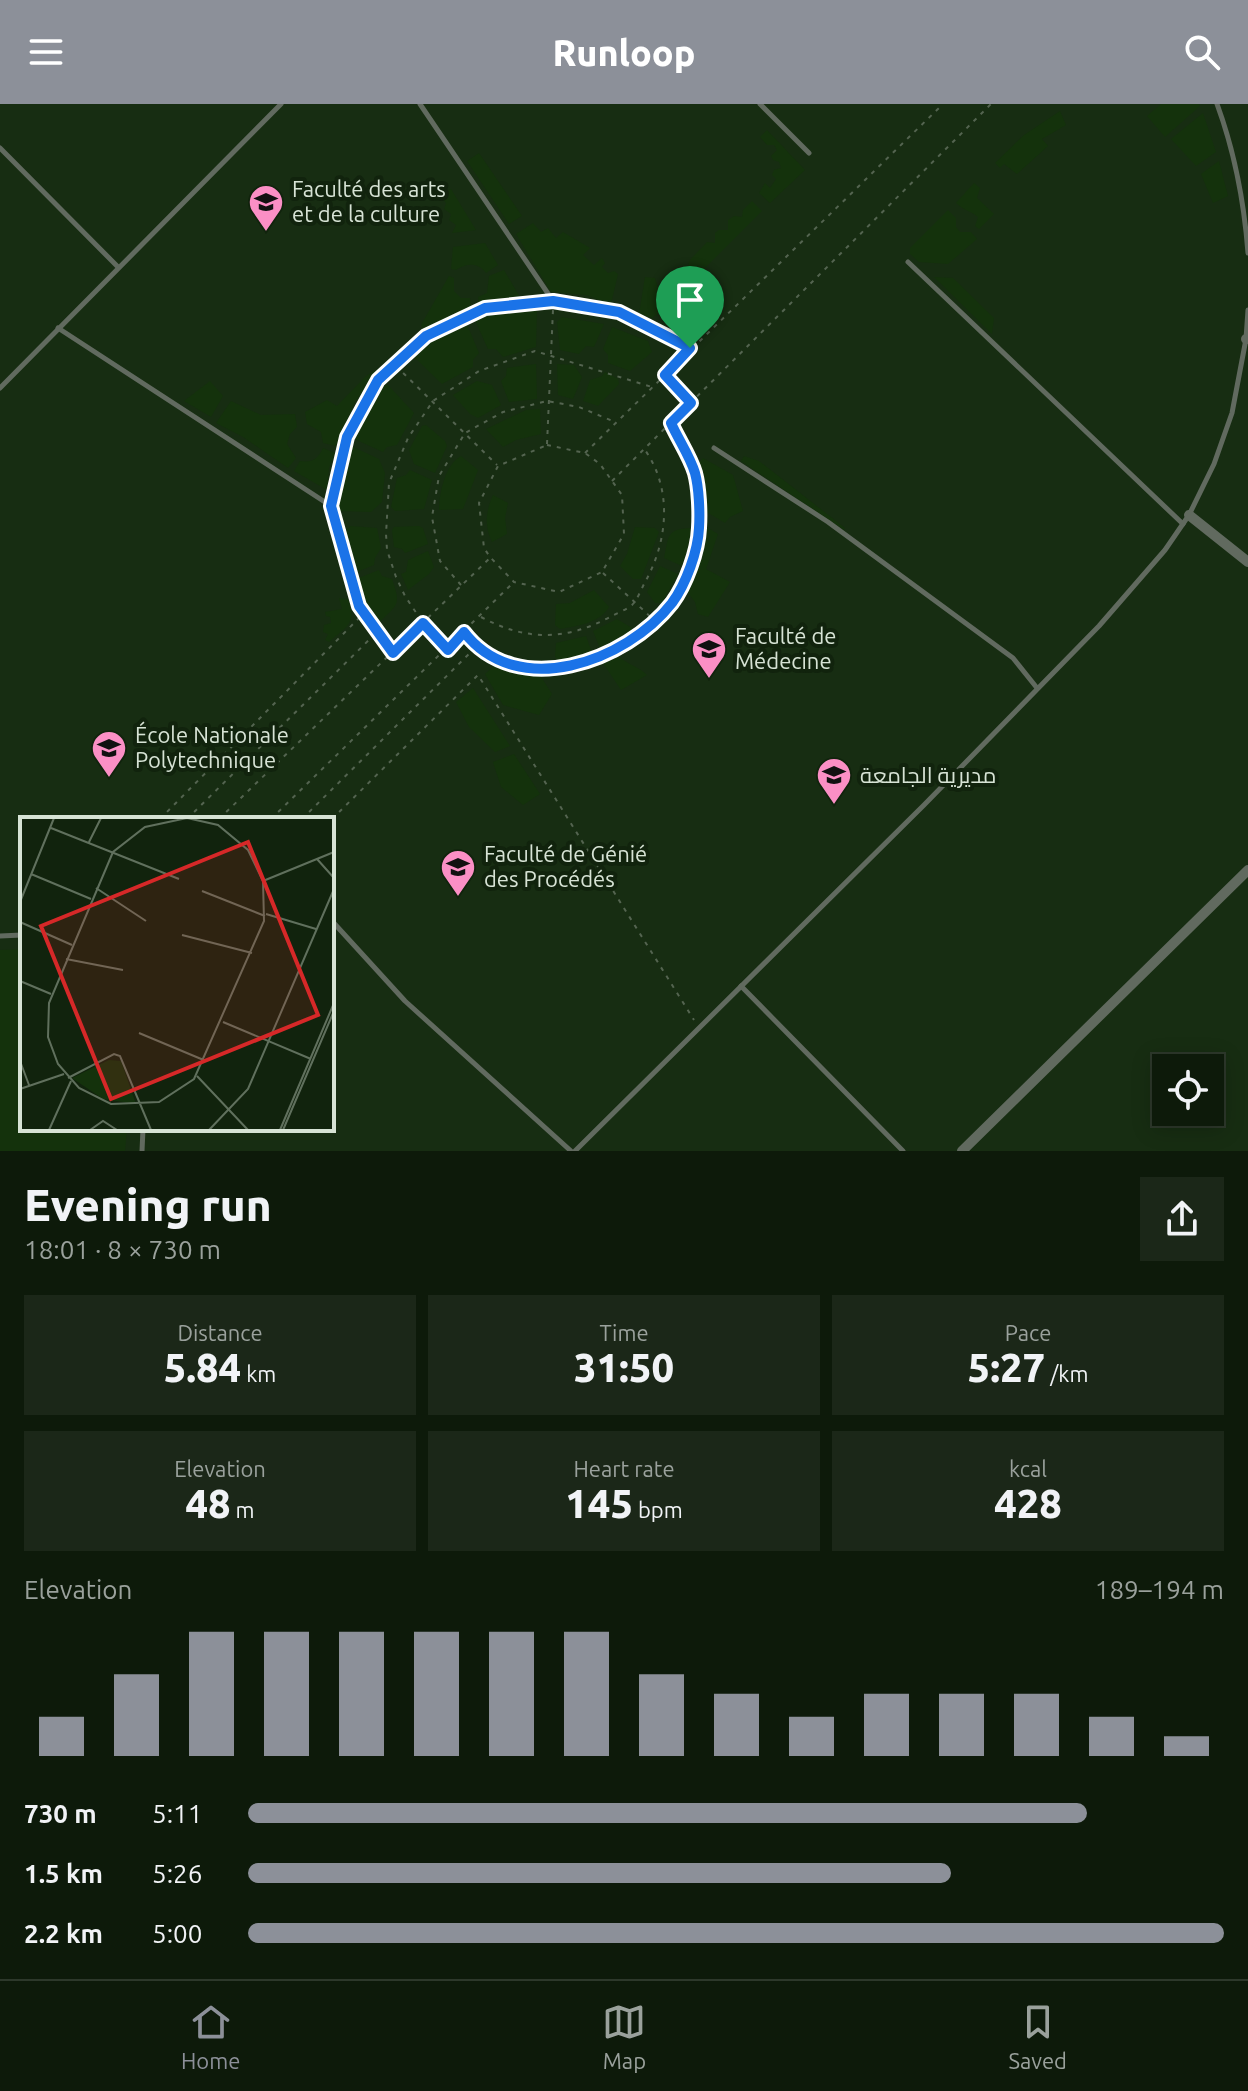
<!DOCTYPE html>
<meta charset="utf-8">
<style>
body{margin:0;font-family:Ubuntu,Cairo,sans-serif;background:#1b2718;color:#f1f3f6;height:100vh;display:flex;flex-direction:column;font-size:30px;white-space:nowrap}
*{box-sizing:border-box;margin:0}
p{font-size:26px;color:#9aa19c}
.icon{flex:none;width:44px;height:44px;fill:none;stroke:currentColor;stroke-width:2;stroke-linecap:round;stroke-linejoin:round}
.map{position:relative;height:1047px;overflow:hidden}
.panel{display:flex;flex-direction:column;background:#0d1a0a;flex:1}
.panel>*{flex:none}
.tools{position:absolute;left:1152px;top:950px;display:grid;gap:16px}
.tools a{display:grid;place-items:center;width:72px;height:72px;border-radius:0px;background:#0d1a0a;box-shadow:0 4px 20px #0003,0 0 0 2px #2d382b;font-size:40px}
.pin{position:absolute;display:grid;place-items:center;width:68px;height:68px;color:#fff;margin:-82px -34px;border-radius:50% 50% 50% 0;rotate:-45deg;box-shadow:0 0 8px #0007}
.pin .icon{rotate:45deg}
.round{display:grid;place-items:center;flex:none;width:84px;height:84px;border-radius:0px;background:#1b2718}
.summary{display:flex;align-items:center;justify-content:space-between;height:136px;padding:0 24px}
h1{font-size:44px;font-weight:800;line-height:60px}
.metrics{display:grid;grid-template-columns:repeat(3,1fr);gap:12px;height:136px;padding:8px 24px}
.metrics div{display:grid;align-content:center;border-radius:0px;background:#1b2718;text-align:center}
.metrics b{font-size:40px;font-weight:800}
.metrics small{font-size:22px;font-weight:400}
.metrics p{font-size:22px}
.chart{height:224px;padding:16px 24px}
.chart p{display:flex;justify-content:space-between}
.chart svg{width:100%;height:144px;margin-top:8px;stroke:#8c9099;stroke-width:6}
ul{padding:0 24px;list-style:none;font-size:26px}
li{display:grid;grid-template-columns:128px 96px 1fr;align-items:center;height:60px}
li i{height:20px;border-radius:10px;background:#8c9099}
header{display:flex;justify-content:space-between;align-items:center;height:104px;padding:0 24px;background:#8c9099;color:#fff;font-size:36px;font-weight:800}
.dock{display:flex;justify-content:space-around;align-items:center;height:112px;border-top:2px solid #2d382b;background:#0d1a0a;font-size:22px;color:#9aa19c}
.dock a{display:grid;justify-items:center;gap:4px}
.dock .selected{color:#8c9099}
.map>svg:first-child{display:block}
.built{fill:#172d12;fill-rule:evenodd}
.green{fill:#14320c}
.lines{fill:none;stroke-linecap:round;stroke-linejoin:round}
.path{stroke:#546450;stroke-width:2;stroke-dasharray:4 6;stroke-linecap:butt}
.lane{stroke:#616a5f;stroke-width:5}
.street{stroke:#616a5f;stroke-width:10}
.route-casing{stroke:#fff;stroke-width:16}
.route{stroke:#1a73e8;stroke-width:10}
.labels{text-anchor:middle;stroke-width:8;stroke-linejoin:round;paint-order:stroke}
.poi-label{font-size:22px;fill:#d7e3d5;stroke:#11230d;text-anchor:start}
.inset-road{fill:none;stroke:#60705d;stroke-width:2}
.view{fill:#d62828;fill-opacity:0.15;stroke:#d62828;stroke-width:4}
.inset-edge{fill:none;stroke:#d7e3d5;stroke-width:4}
</style>
<header><svg class="icon" aria-label="menu" viewBox="0 0 24 24"><path d="M4 6h16M4 12h16M4 18h16"/></svg>Runloop<svg class="icon" aria-label="search" viewBox="0 0 24 24"><circle cx="10" cy="10" r="6"/><path d="M15 15l6 6"/></svg></header>
<div class="map">
<svg width="1248" height="1047" viewBox="0 0 1248 1047">
<rect width="100%" height="100%" fill="#11230d"/>
<path class="built" d="M0 0H1248V1047H0ZM22 715H332V1025H22ZM1166 964H1210V1008H1166Z"/>
<g class="green">
<path d="M1161 0H1199L1200 2 1165 33 1147 12Z"/>
<path d="M1060 7 1066 21 1042 35 1048 42 1017 70 1004 60 1000 64 995 59 1024 31Z"/>
<path d="M1203 9 1216 48 1196 62 1171 35Z"/>
<path d="M767 26 805 66 770 99 759 89 765 79 770 84 776 75 772 71 774 66 781 64 779 58 773 56 771 52 777 46 774 41H767L760 33Z"/>
<path d="M479 49 522 112 509 120 467 57Z"/>
<path d="M1219 57 1228 92 1213 99 1201 70Z"/>
<path d="M974 79 980 84 977 94 994 110 979 125 975 122 978 113C971 107 963 106 956 99Z"/>
<path d="M451 85 476 126 452 129 456 121 449 116 451 110 444 105 446 99 439 91Z"/>
<path d="M752 97 762 107 686 183 681 166 687 164 690 156 707 138 715 139V129L719 126H728V116L734 112 742 113 743 106Z"/>
<path d="M948 106 956 114V123L960 128H971L977 135 948 160 919 158 910 150V144Z"/>
<path d="M533 119 541 128 548 124 556 134 563 128 590 144 583 151 594 161 602 154 605 159 602 163 608 169 614 167 618 170 611 200 586 191 551 188 516 130Z"/>
<path d="M485 139 498 161 486 169C478 158 466 159 456 166L451 165 453 143Z"/>
<path d="M504 166 520 193 479 201 478 193 487 189 489 172Z"/>
<path d="M449 172 454 174V187L461 194H470L471 204 453 210 424 227 421 221Z"/>
<path d="M645 173 655 174 665 205 652 214 639 210Z"/>
<path d="M934 173 953 174 994 214 992 230Z"/>
<path d="M535 202 537 204 536 243 503 253 496 245H488L474 214Z"/>
<path d="M562 213 604 220 594 243 586 242 579 250 560 246 557 218Z"/>
<path d="M466 218 479 249 473 256V263L442 280 412 251 426 239Z"/>
<path d="M612 223 648 237 652 248 630 267 608 259V251L603 245Z"/>
<path d="M536 260 537 295 509 298 501 277 506 272 507 264Z"/>
<path d="M557 260 574 261 582 273 573 295 558 291Z"/>
<path d="M381 263 355 298 336 342 323 339 321 328 307 320 305 308 327 296 337 302 366 272Z"/>
<path d="M605 268 618 275 619 280 598 302 583 297 590 276 602 272Z"/>
<path d="M210 277 223 292 211 313 184 297Z"/>
<path d="M477 277 492 281 501 301 478 314 470 310 453 291Z"/>
<path d="M382 280 388 281 414 309 397 341 387 343 383 348 350 333Z"/>
<path d="M231 297 261 311 295 310 297 323 290 330 287 340 296 354 288 364 243 333 216 319Z"/>
<path d="M540 305 541 330 516 336 503 343 486 325 526 306Z"/>
<path d="M426 321 445 337 447 342 435 369 414 360 409 346 422 322Z"/>
<path d="M349 341 379 355 385 369 382 398 371 408 340 407 335 404 338 363 344 343Z"/>
<path d="M323 344 335 349 329 364 327 386 294 367 300 357C312 359 318 355 323 344Z"/>
<path d="M461 352 478 366 463 405 439 406C439 389 445 361 461 352Z"/>
<path d="M744 352 759 357 845 424 844 426 741 357Z"/>
<path d="M703 354 733 371 743 407 730 413 725 419 700 404 698 371 695 362Z"/>
<path d="M410 366 432 376 424 405 395 407 391 403 397 374 406 371Z"/>
<path d="M493 391 508 399 505 414 507 430 492 438C484 421 486 407 493 391Z"/>
<path d="M701 420 718 430 706 465 730 478 708 513 698 510 695 498 684 484 693 465Z"/>
<path d="M350 422 377 424 381 444 375 454 374 461 354 469 345 428Z"/>
<path d="M419 422 423 424 428 440 405 449 402 445 394 443 392 426 394 423Z"/>
<path d="M635 423 655 424 659 428 643 470 641 475H633L620 462 627 450Z"/>
<path d="M691 424 688 444 682 462 664 454C669 432 666 425 691 424Z"/>
<path d="M428 447 434 463 429 470 408 486 401 470 406 468 408 456Z"/>
<path d="M660 462 678 470 662 499H655L647 488Z"/>
<path d="M379 466 382 472 392 475C402 503 397 500 378 520L370 512 354 476Z"/>
<path d="M594 486 609 503C600 519 577 522 560 525L555 521 556 500 570 499Z"/>
<path d="M339 494 348 495C357 520 347 522 329 538L325 536 328 530 323 528 324 521 331 519 330 513 326 512 325 508 342 505Z"/>
<path d="M617 515 632 524 630 529 601 547 593 527Z"/>
<path d="M586 532 593 551 559 557 555 553 556 539Z"/>
<path d="M619 553C626 559 642 565 647 571L621 586 603 559Z"/>
<path d="M495 561 531 570 538 568 552 590 539 611 503 601 485 570Z"/>
<path d="M473 584 510 642 495 648 469 623 456 598Z"/>
<path d="M514 650 540 690 523 701 501 683 493 658Z"/>
<path d="M22 845V1025H127L125 1047H0V846Z"/>
</g>
<g class="lines">
<g class="path">
<path d="M561 198 619 208 690 244"/>
<path d="M396 262 497 361"/>
<path d="M666 272 691 299"/>
<path d="M547 340 553 206"/>
<path d="M547 341 585 349 600 360 622 391 624 430 602 468 559 488 514 478 490 453 484 444 479 399 498 362Z"/>
<path d="M585 349 943 0"/>
<path d="M612 377 991 0"/>
<path d="M332 392 347 333 378 276 426 232 485 204 543 198"/>
<path d="M333 410 359 502 393 549"/>
<path d="M603 469 654 516"/>
<path d="M461 481 440 457 432 413 439 372 465 329 503 308 547 297 579 303 615 318"/>
<path d="M481 513C526 537 565 537 610 513 617 509 626 506 632 501 637 496 641 486 644 480 668 438 673 386 645 346"/>
<path d="M464 528C517 598 626 557 672 499 686 481 697 448 699 425 700 409 699 385 695 369 690 353 679 335 671 319"/>
<path d="M448 546 423 519 405 492 396 473 387 446 386 430 389 379 408 334 433 297 479 267 535 247 652 283"/>
<path d="M160 715 363 510"/>
<path d="M187 715 376 529"/>
<path d="M219 715 490 454"/>
<path d="M271 715 514 478"/>
<path d="M302 715 475 544"/>
<path d="M332 715 478 571 694 916"/>
</g>
<g class="lane">
<path d="M420 0 553 197"/>
<path d="M760 0 809 49"/>
<path d="M1217 0C1235 49 1244 97 1248 149"/>
<path d="M0 44 118 163"/>
<path d="M908 158 1183 420"/>
<path d="M58 224 331 402"/>
<path d="M0 284 281 0"/>
<path d="M714 344 828 418 1013 554 1037 584"/>
<path d="M332 817 405 897 571 1047"/>
<path d="M0 832 22 831"/>
<path d="M741 882 903 1047"/>
<path d="M142 1047 143 1025"/>
<path d="M575 1047 924 701 1099 522 1165 446 1189 411 1214 360 1232 309 1246 235 1248 206"/>
</g>
<g class="street">
<path d="M1246 235H1248"/>
<path d="M1189 411 1248 458"/>
<path d="M962 1047 1248 766"/>
</g>
</g>
<g class="lines">
<g class="route-casing">
<path id="route" d="M553 197 619 208 690 244 665 271 691 299 671 319C678 335 690 352 695 369 699 384 700 408 699 424 698 447 686 480 672 499 626 558 517 597 464 528L448 546 423 519 393 549 359 502 331 402 347 333 378 276 426 232 485 204Z"/>
</g>
<use href="#route" class="route"/>
</g>
<defs>
<g id="university-pin" transform="scale(1.8)"><path d="M0 17L-7.5 6A9.5 9.5 0 1 1 7.5 6Z" fill="#fb8fc5" stroke="#11230d"/><path d="M0-5L7-2L0 1L-7-2ZM-4 1L0 2.5L4 1V4Q0 6-4 4Z" fill="#111"/></g>
</defs>
<g fill-rule="evenodd">
<use href="#university-pin" x="266" y="98"/>
<use href="#university-pin" x="709" y="545"/>
<use href="#university-pin" x="109" y="644"/>
<use href="#university-pin" x="834" y="671"/>
<use href="#university-pin" x="458" y="763"/>
</g>
<g class="labels">
<g class="poi-label">
<text x="292" y="93">Faculté des arts<tspan x="292" dy="25">et de la culture</tspan></text>
<text x="735" y="540">Faculté de<tspan x="735" dy="25">Médecine</tspan></text>
<text x="135" y="639">École Nationale<tspan x="135" dy="25">Polytechnique</tspan></text>
<text x="860" y="679">مديرية الجامعة</text>
<text x="484" y="758">Faculté de Génié<tspan x="484" dy="25">des Procédés</tspan></text>
</g>
</g>
<g transform="translate(20 713)">
<rect width="314" height="314" fill="#11230d"/>
<path d="M89 243 101 244 116 287 83 282 52 261Z" fill="#14320c"/>
<path class="inset-road" d="M167 1 198 8 228 33 243 64 244 104 174 262 139 285 91 287 59 271 38 247 28 220 29 186 93 35 125 10ZM31 11 159 62M69 25 81 1M297 42 314 61M11 57 71 82M243 64 314 35M76 71 126 104M182 74 245 99M0 85 34 1M246 97 296 112M0 105 52 128M162 118 232 136M46 142 103 153M0 164 31 177M203 205 291 242M119 216 186 244M0 244 9 268M177 259 228 313M48 261 94 237 100 239 131 313M0 272 44 257M29 313 51 264M70 313 83 304 97 313M189 313 228 272 314 72M260 313 314 186M263 313 314 194"/>
<path class="view" d="M228 25 298 198 91 282 21 109Z"/>
<rect width="314" height="314" class="inset-edge"/>
</g>
</svg>
<div class="tools">
<a><svg class="icon" aria-label="locate" viewBox="0 0 24 24"><circle cx="12" cy="12" r="6"/><path d="M12 2v4M12 18v4M2 12h4M18 12h4"/></svg></a>
</div>
<div class="pin" style="left:690px;top:244px;background:#1e9e55"><svg class="icon" aria-label="arrive" viewBox="0 0 24 24"><path d="M6 21V4h12l-3 4 3 4H6"/></svg></div>
</div>
<section class="panel">
<div class="summary"><div><h1>Evening run</h1><p>18:01 · 8 × 730 m</p></div><a class="round"><svg class="icon" aria-label="share" viewBox="0 0 24 24"><path d="M12 15V3M7 8l5-5 5 5M5 13v7h14v-7"/></svg></a></div>
<div class="metrics">
<div><p>Distance</p><b>5.84<small> km</small></b></div>
<div><p>Time</p><b>31:50</b></div>
<div><p>Pace</p><b>5:27<small> /km</small></b></div>
</div>
<div class="metrics">
<div><p>Elevation</p><b>48<small> m</small></b></div>
<div><p>Heart rate</p><b>145<small> bpm</small></b></div>
<div><p>kcal</p><b>428</b></div>
</div>
<div class="chart"><p><span>Elevation</span>189–194 m</p>
<svg viewBox="0 0 160 44" preserveAspectRatio="none"><path d="M5 44V32M15 44V19M25 44V6M35 44V6M45 44V6M55 44V6M65 44V6M75 44V6M85 44V19M95 44V25M105 44V32M115 44V25M125 44V25M135 44V25M145 44V32M155 44V38"/></svg>
</div>
<ul>
<li><b>730 m</b>5:11<i style="width:86%"></i></li>
<li><b>1.5 km</b>5:26<i style="width:72%"></i></li>
<li><b>2.2 km</b>5:00<i style="width:100%"></i></li>
</ul>
</section>
<nav class="dock">
<a class="selected"><svg class="icon" aria-label="home" viewBox="0 0 24 24"><path d="M3 11l9-7 9 7M6 9v11h12V9"/></svg>Home</a>
<a><svg class="icon" aria-label="map" viewBox="0 0 24 24"><path d="M3 6l6-2 6 2 6-2v14l-6 2-6-2-6 2zM9 4v14M15 6v14"/></svg>Map</a>
<a><svg class="icon" aria-label="saved" viewBox="0 0 24 24"><path d="M7 4h10v16l-5-4-5 4z"/></svg>Saved</a>
</nav>
